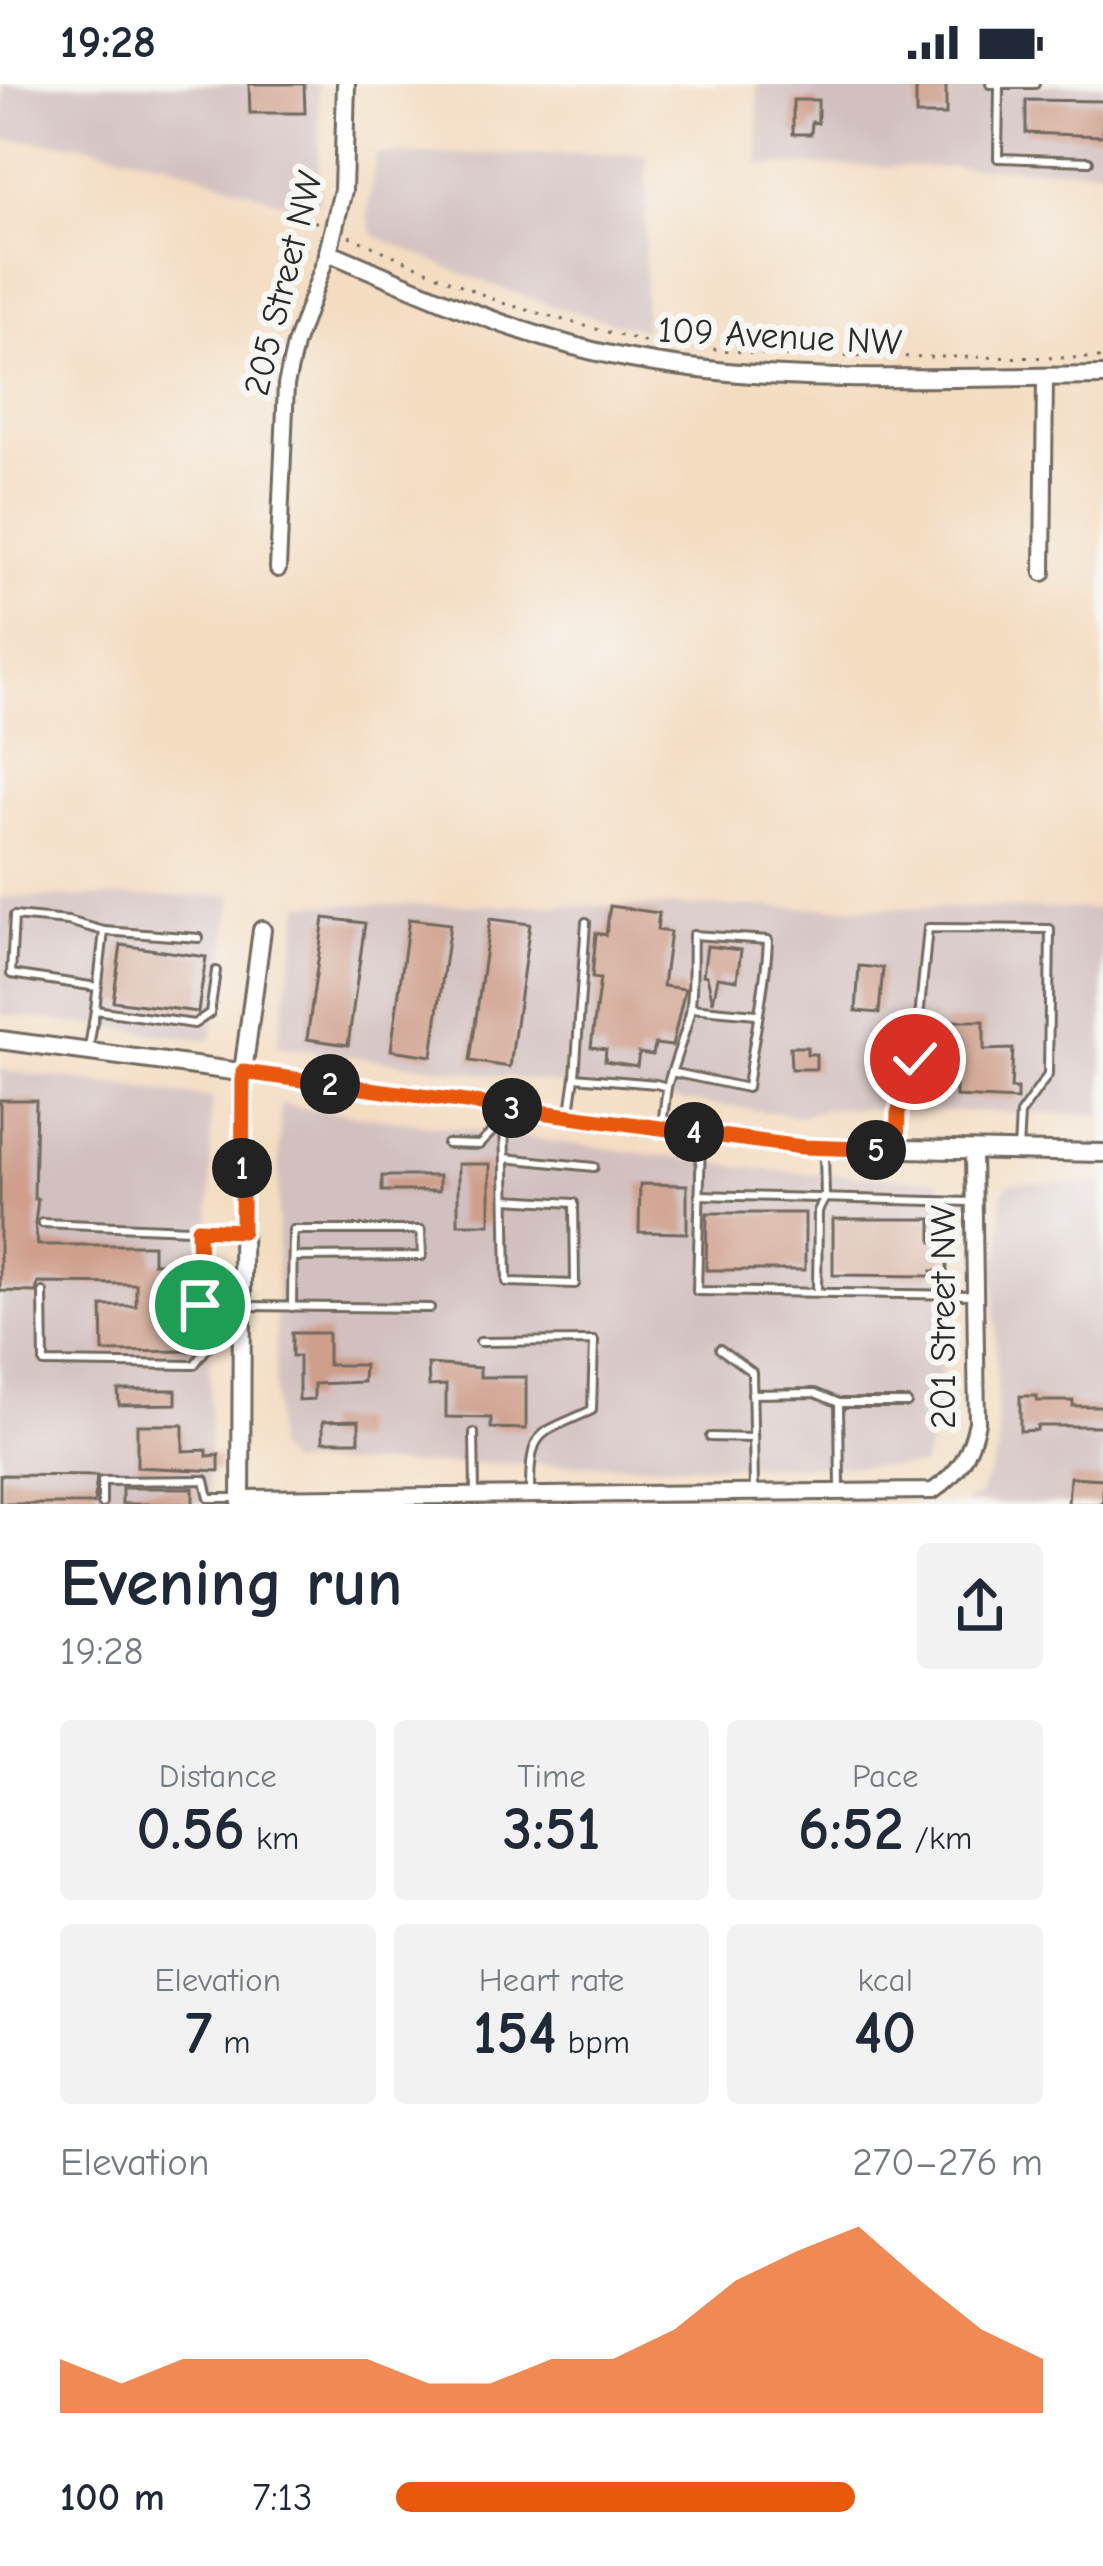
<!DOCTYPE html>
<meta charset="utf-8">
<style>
body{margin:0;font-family:"Comic Neue",sans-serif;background:#f2f2f3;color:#1f2937;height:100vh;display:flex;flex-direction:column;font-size:45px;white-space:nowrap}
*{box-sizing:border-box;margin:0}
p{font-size:39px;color:#747a83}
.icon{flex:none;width:66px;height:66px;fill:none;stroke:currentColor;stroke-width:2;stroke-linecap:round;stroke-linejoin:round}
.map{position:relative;height:1420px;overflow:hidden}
.details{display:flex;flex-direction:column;background:#fff;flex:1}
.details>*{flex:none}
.pin{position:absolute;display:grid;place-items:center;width:102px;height:102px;color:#fff;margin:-51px;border:6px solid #fff;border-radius:50%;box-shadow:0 3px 12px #0007}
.km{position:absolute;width:60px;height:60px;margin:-30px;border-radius:50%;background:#222;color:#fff;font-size:33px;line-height:60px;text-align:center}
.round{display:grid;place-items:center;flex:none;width:126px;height:126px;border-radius:12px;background:#f2f2f3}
.head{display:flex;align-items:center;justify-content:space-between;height:204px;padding:0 60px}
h1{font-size:66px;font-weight:700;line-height:90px}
.stats{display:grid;grid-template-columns:repeat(3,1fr);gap:18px;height:204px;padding:12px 60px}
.stats div{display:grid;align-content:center;border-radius:12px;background:#f2f2f3;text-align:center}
.stats b{font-size:60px;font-weight:700}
.stats small{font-size:33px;font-weight:400}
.stats p{font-size:33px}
.chart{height:336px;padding:24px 60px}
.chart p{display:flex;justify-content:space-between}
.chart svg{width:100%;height:216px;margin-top:12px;fill:#ea580c;opacity:.7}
ul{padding:0 60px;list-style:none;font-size:39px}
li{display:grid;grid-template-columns:192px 144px 1fr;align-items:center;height:90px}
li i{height:30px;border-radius:15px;background:#ea580c}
.status{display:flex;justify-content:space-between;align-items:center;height:84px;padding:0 60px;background:#fff;direction:ltr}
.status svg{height:33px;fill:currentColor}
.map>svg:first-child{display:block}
.industrial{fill:#d2bfbf}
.building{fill:#cf9f8b}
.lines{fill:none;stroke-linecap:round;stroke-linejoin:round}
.service-casing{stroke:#71695f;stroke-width:12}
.minor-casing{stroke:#71695f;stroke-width:20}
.tertiary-casing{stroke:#71695f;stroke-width:22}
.path{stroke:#71695f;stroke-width:3;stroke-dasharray:3 9;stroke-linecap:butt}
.service{stroke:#fff;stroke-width:6}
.minor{stroke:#fff;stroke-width:14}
.tertiary{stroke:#fff;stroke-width:16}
.route-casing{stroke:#fff;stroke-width:24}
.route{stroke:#ea580c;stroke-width:15}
.labels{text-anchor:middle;stroke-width:12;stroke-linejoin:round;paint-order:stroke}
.street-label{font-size:36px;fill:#2b2b2b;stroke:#f6f6f2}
</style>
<div class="status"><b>19:28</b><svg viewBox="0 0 49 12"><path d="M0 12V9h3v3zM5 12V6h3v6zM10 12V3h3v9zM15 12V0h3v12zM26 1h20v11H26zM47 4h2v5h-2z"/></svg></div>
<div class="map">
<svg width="1103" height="1420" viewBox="0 0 1103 1420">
<rect width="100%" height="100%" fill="#f6f6f2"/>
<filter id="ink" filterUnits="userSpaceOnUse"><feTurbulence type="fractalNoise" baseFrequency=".00833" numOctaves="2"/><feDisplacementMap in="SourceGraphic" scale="24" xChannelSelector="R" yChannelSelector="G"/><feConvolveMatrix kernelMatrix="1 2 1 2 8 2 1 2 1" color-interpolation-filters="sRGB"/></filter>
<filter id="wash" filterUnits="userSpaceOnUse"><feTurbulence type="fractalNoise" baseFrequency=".004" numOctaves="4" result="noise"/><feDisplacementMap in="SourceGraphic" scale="48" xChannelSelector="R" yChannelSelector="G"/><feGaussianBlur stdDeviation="2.7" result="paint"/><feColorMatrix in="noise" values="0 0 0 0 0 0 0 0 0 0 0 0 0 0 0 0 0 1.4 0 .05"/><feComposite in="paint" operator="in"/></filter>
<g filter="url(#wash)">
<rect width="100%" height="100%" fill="#f4dcc0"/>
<g class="industrial">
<path d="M4 0H319V118L303 125 165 78 78 60 4 55Z"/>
<path d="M757 0H1103V85L759 81Z"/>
<path d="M376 70H647L644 246 553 222 465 191 374 151 367 134Z"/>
<path d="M233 811 212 956 0 930V814Z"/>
<path d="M301 820 1103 825V1031L831 1024 798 1032 277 962Z"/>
<path d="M0 986 211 1014 209 1420H0Z"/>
<path d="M280 1021 784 1088 940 1096 941 1328 922 1382 288 1380 274 1364Z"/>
<path d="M1011 1099H1103V1420H961L979 1412 998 1367 994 1170H1001L1002 1109Z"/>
</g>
<g id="blocks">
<g class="building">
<path d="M249 0H304L305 29H250Z"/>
<rect x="916" y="0" width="30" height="31"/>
<path d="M793 16H818V39L812 38 811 50H793Z"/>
<path d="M1026 16 1103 17V52L1026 49Z"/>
<path d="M610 822 659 829 657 846 670 848 663 902 685 905 672 962 655 960 653 971 639 969 637 982 605 977 606 965 591 963 600 895 592 894 596 849 606 851Z"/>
<path d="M324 834 365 839 348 961 307 955Z"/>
<path d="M409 835 450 840 432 972 391 966Z"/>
<path d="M490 835 530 840 510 983 470 977Z"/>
<path d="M121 861 206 873 198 928 113 917Z"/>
<path d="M707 862 741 866 737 896 718 893 713 918 707 892 703 891Z"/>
<path d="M859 882 883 884 879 929 856 927Z"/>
<path d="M944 937H984V966L1013 965 1011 1005H1017V1016L956 1013V994H944Z"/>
<path d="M790 963H807V970H816V985H791Z"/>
<path d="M0 1016H36L34 1115H38L35 1140 38 1161H153V1179H178V1201H168V1222L194 1225 197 1231 195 1267 103 1268 102 1222H136V1200L38 1199 36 1208 0 1207Z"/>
<rect x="458" y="1080" width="32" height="60"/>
<rect x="382" y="1092" width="57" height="15"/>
<path d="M640 1100 687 1101V1149L639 1148Z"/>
<path d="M707 1129H805V1186H706Z"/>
<path d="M833 1135H932V1158H947V1187H932V1192L833 1191Z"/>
<path d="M292 1249H328V1281H364L363 1298 314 1300V1315L299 1316V1272H292Z"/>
<path d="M428 1280 480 1284V1293H526V1345L491 1344V1334L446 1333V1301L429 1302Z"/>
<path d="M118 1306H176V1320L119 1321Z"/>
<path d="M1020 1312H1037V1317H1073V1322H1102V1342H1037V1346L1020 1347Z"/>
<path d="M359 1336V1357H323V1337Z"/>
<path d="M137 1341H183V1367L207 1366V1372L219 1371V1387L137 1383Z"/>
<path d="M0 1391 97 1392 94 1420H0Z"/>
<path d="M1070 1393 1103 1395V1420H1068Z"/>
<rect x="122" y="1404" width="71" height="16"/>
</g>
</g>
</g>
<g filter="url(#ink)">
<use href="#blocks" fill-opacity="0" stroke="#71695f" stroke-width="3"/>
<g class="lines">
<g class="service-casing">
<g id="service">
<path d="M990 0H1035"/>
<path d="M999 2 998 74 1089 77"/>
<path d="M97 903 11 890 14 832 68 837 104 847"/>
<path d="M691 924 756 930"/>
<path d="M95 926 104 847 199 854"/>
<path d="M89 964 95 926 194 940 210 929 216 887"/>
<path d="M575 993 586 838"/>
<path d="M667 1003C674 978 684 954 690 929 694 904 692 876 693 851L768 856C766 906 753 953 747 1004L671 988"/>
<path d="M504 1027 507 1198 575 1200 574 1119 506 1115"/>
<path d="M570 1028 575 993 656 1000 667 1003 662 1041"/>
<path d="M701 1053 697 1207 973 1211"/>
<path d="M447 1060 479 1061 505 1035"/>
<path d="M897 1063 898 1029 915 975 928 844 1050 845 1048 991 1020 1030 1018 1067"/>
<path d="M505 1074 594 1083"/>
<path d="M699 1111 971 1118"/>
<path d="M42 1139 239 1147"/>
<path d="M198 1145 200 1221 217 1251 241 1250"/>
<path d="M43 1208 44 1279 194 1281 217 1251"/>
<path d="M817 1208 818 1127 825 1114 824 1068"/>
<path d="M245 1222 430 1224"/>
<path d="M292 1223 293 1146H421L422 1172 293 1173"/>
<path d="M480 1258 594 1257 592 1326C538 1351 530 1344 530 1408"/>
<path d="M720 1265 752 1288 754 1405"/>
<path d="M752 1310 815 1309 839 1319"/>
<path d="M474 1349 475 1408"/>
<path d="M710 1353 753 1354"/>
<path d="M840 1404 839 1319H907"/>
<path d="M102 1420V1397L205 1396 209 1414H236"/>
</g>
</g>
<g class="minor-casing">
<g id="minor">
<path d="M278 485 286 301 295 261 328 168"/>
<path d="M1043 489 1045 293"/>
<path d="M241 1414 933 1407C960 1388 970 1370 977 1338L973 1069"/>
</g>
</g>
<g class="tertiary-casing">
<g id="tertiary">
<path d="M346 0 343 106 328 168C414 204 501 245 593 267 754 305 938 293 1103 292"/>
<path d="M0 956 802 1063 1103 1069"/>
<path d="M241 1420 243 988 262 846"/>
</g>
</g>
<g class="path">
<path d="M303 133 318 139"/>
<path d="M349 152 502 219 647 259 785 272 1103 274"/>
</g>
<use href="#service" class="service"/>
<use href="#minor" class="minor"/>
<use href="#tertiary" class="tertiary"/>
</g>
</g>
<g class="lines" filter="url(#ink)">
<g class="route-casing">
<path id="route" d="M200 1221 198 1145 242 1147 243 988 802 1063 897 1066 898 1029 915 975"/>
</g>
<use href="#route" class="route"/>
</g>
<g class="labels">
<g class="street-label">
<text transform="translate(282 199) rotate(-76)" y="13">205 Street NW</text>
<text transform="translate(780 251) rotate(3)" y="13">109 Avenue NW</text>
<text transform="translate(942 1233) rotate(-90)" y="13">201 Street NW</text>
</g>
</g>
</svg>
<div class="pin" style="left:200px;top:1221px;background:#1e9e55"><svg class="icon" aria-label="arrive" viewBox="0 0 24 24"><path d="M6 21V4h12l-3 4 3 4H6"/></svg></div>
<div class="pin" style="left:915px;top:975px;background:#d93025"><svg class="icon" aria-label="check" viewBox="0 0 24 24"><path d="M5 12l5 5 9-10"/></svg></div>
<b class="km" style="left:242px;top:1084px">1</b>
<b class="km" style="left:330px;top:1000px">2</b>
<b class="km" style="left:512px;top:1024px">3</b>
<b class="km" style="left:694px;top:1048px">4</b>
<b class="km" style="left:876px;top:1066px">5</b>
</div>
<section class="details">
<div class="head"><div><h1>Evening run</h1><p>19:28</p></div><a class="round"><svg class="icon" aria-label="share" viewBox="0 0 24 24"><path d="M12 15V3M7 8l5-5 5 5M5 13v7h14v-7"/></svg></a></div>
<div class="stats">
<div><p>Distance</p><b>0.56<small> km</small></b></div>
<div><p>Time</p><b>3:51</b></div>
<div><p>Pace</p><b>6:52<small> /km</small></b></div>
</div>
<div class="stats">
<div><p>Elevation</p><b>7<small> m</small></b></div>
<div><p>Heart rate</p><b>154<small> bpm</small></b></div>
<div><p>kcal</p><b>40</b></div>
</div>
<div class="chart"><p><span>Elevation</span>270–276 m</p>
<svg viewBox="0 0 160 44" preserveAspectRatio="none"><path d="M0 44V33L10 38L20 33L30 33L40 33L50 33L60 38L70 38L80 33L90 33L100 27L110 17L120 11L130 6L140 17L150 27L160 33V44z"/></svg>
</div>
<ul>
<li><b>100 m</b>7:13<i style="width:71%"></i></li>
</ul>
</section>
